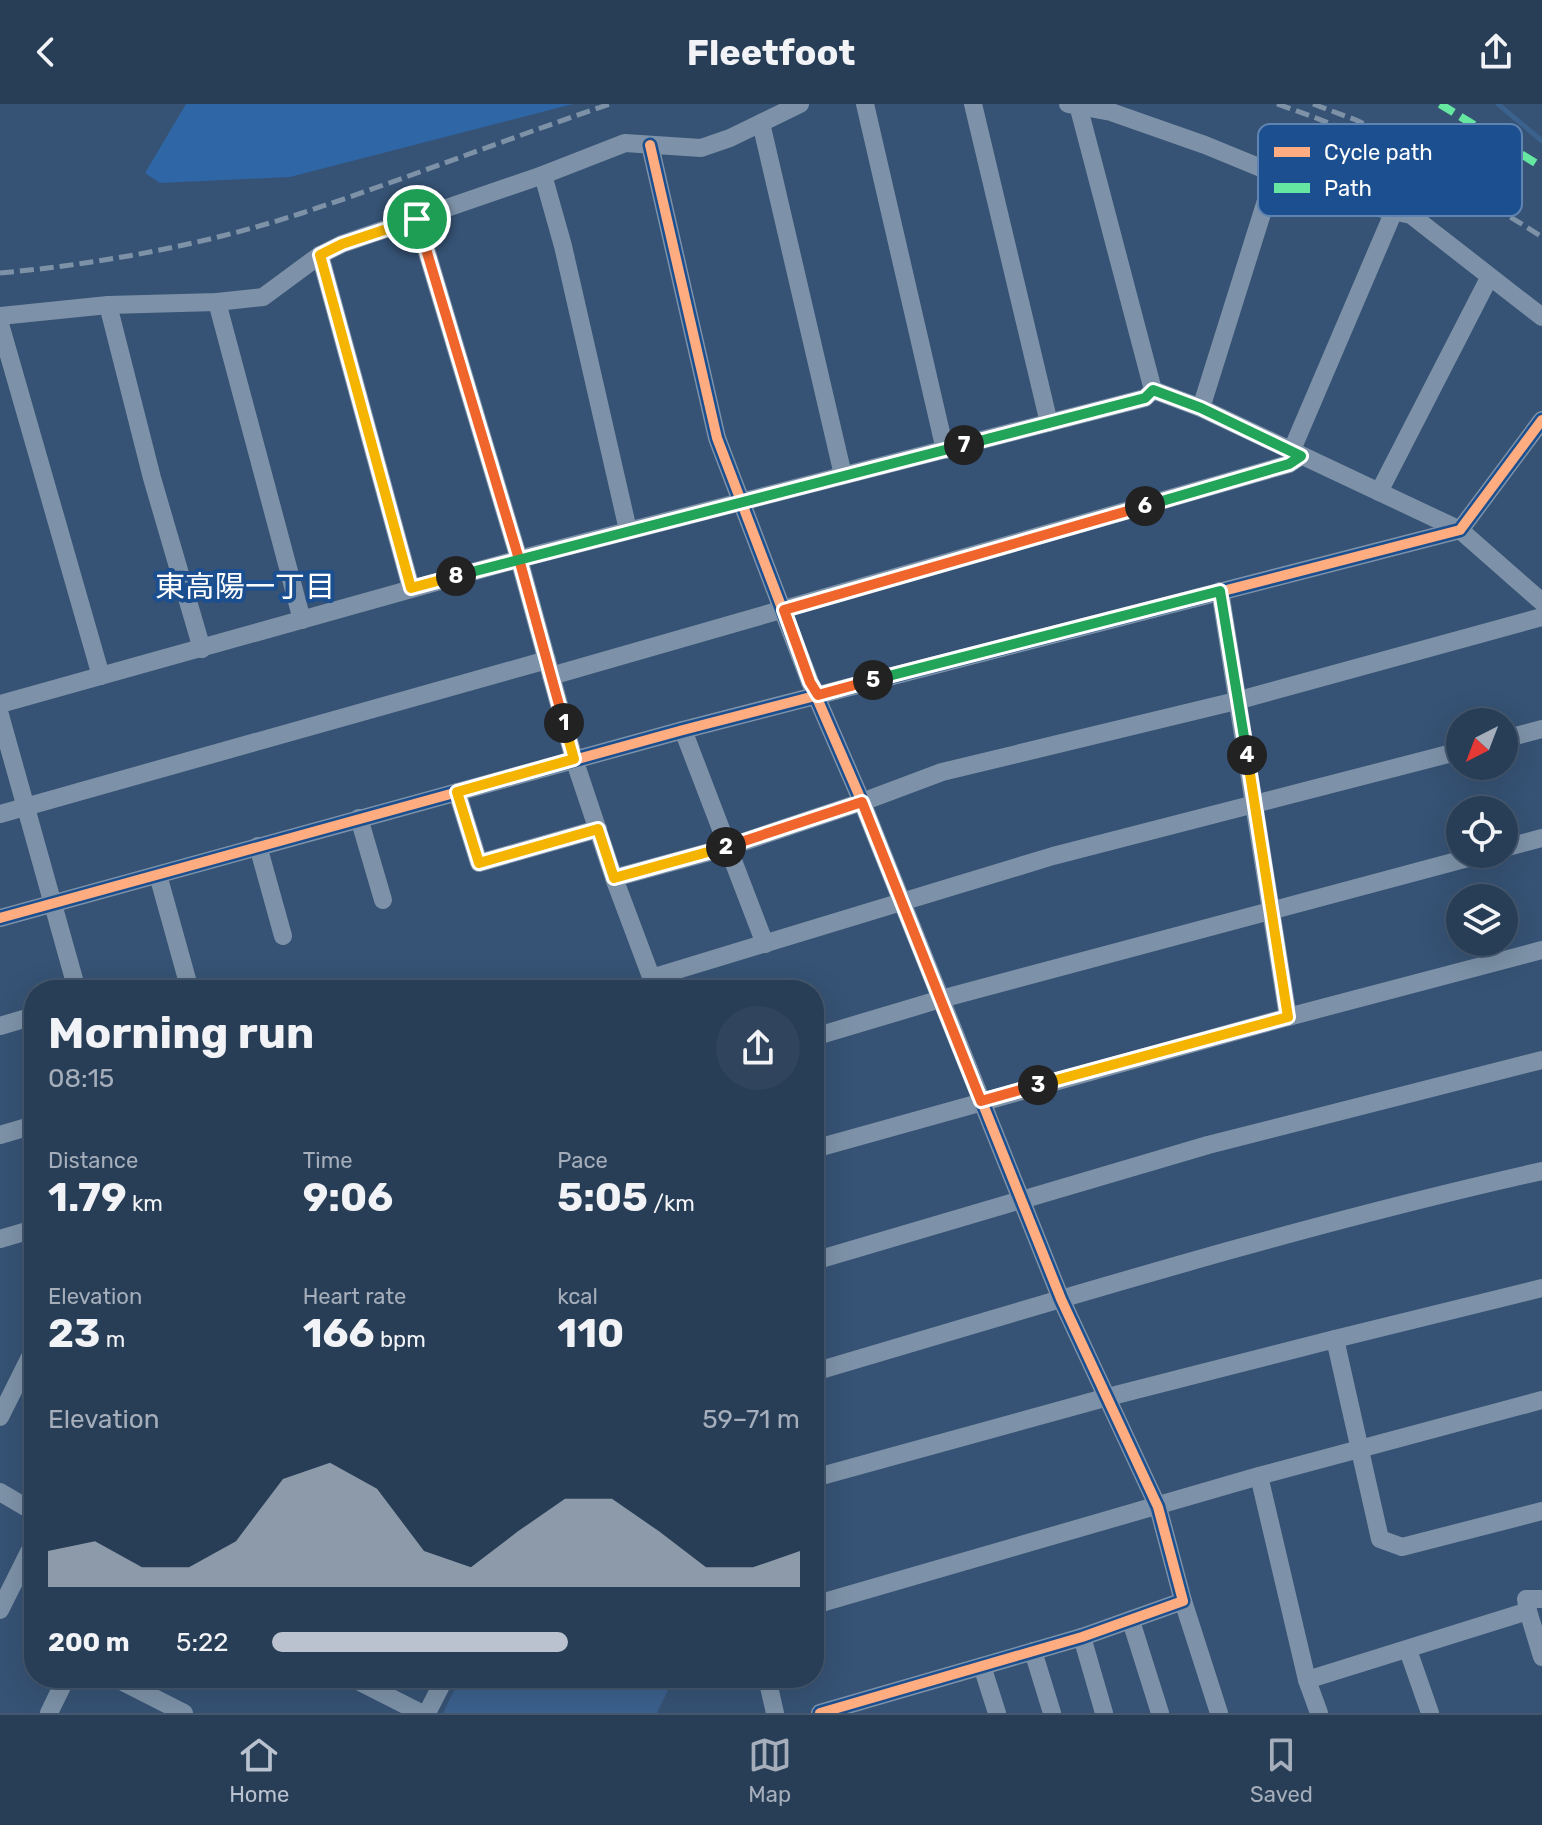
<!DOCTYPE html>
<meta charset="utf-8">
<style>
body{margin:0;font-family:Rubik,"Noto Sans JP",sans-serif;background:#30455d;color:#f1f3f6;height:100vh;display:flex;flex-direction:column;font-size:30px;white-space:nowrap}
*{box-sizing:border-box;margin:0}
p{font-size:26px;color:#a5aeba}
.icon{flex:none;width:44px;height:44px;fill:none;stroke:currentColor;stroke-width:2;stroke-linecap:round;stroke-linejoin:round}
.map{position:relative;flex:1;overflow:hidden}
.details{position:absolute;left:24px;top:876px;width:800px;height:708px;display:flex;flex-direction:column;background:#283e57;border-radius:32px;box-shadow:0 8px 32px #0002,0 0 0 2px #44576d}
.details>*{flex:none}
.needle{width:52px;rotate:222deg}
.fabs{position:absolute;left:1446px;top:604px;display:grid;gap:16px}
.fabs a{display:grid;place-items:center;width:72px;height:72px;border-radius:50%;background:#283e57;box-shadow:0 8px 32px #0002,0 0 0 2px #44576d;font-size:40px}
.pin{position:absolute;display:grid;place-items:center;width:68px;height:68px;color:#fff;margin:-34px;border:4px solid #fff;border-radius:50%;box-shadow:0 2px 8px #0007}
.km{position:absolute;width:40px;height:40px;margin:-20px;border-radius:50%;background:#222;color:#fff;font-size:22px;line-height:40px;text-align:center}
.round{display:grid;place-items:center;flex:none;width:84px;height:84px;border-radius:42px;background:#30455d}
.headline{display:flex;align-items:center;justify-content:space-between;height:136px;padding:0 24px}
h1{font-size:44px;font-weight:700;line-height:60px}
.stats{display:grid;grid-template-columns:repeat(3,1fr);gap:12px;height:136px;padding:8px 24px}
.stats div{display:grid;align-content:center}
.stats b{font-size:40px;font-weight:700}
.stats small{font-size:22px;font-weight:400}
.stats p{font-size:22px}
.chart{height:224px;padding:16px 24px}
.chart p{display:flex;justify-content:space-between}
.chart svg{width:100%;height:144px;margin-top:8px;fill:#b9c2ce;opacity:.7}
ul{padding:0 24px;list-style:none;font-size:26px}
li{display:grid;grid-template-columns:128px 96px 1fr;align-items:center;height:60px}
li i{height:20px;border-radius:10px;background:#b9c2ce}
header{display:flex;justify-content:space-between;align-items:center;height:104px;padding:0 24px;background:#283e57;font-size:36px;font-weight:700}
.menu{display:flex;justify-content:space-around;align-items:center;height:112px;border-top:2px solid #44576d;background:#283e57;font-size:22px;color:#a5aeba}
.menu a{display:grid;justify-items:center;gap:4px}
.menu .on{color:#b9c2ce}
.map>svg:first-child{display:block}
.green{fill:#2f66a5}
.water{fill:#3b618d}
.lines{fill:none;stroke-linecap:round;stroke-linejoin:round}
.stream{stroke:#3b618d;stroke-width:5}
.minor{stroke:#7d92a8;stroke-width:18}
.rail{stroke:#7e92a7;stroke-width:5;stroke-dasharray:14 6;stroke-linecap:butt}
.quiet{stroke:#66e7a1;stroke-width:8;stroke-dasharray:16 8;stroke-linecap:butt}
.cycleway-casing{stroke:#1b4f8f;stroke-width:15}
.cycleway{stroke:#ffac80;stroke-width:10}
.split-1-casing{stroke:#fff;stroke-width:16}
.split-2-casing{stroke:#fff;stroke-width:16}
.split-3-casing{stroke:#fff;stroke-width:16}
.split-4-casing{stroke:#fff;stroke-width:16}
.split-5-casing{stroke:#fff;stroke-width:16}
.split-6-casing{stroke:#fff;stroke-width:16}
.split-7-casing{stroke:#fff;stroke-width:16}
.split-8-casing{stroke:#fff;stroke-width:16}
.split-9-casing{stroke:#fff;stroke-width:16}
.split-1{stroke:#f0652b;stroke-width:10}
.split-2{stroke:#f5b400;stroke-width:10}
.split-3{stroke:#f0652b;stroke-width:10}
.split-4{stroke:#f5b400;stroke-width:10}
.split-5{stroke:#22a559;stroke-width:10}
.split-6{stroke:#f0652b;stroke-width:10}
.split-7{stroke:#22a559;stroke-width:10}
.split-8{stroke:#22a559;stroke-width:10}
.split-9{stroke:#f5b400;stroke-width:10}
.labels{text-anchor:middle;stroke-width:8;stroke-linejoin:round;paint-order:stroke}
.neighbourhood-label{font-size:30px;fill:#fff;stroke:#1b4f8f}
.key{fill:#1b4f8f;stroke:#5f84b1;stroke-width:2}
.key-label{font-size:22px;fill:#fff}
</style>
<header><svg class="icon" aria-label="back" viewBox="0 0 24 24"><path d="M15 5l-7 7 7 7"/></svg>Fleetfoot<svg class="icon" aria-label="share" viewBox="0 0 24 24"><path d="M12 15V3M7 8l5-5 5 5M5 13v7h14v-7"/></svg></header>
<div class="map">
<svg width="1542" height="1609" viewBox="0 0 1542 1609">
<rect width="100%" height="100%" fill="#365274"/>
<path class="green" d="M186 0H573L290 73 160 79 145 69Z"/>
<path class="water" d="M460 1574H674L657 1609H443Z"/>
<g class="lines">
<path class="stream" d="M1498 0 1542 37"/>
<g class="minor">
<path d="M865 0 945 346"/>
<path d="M973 0 1049 319"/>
<path d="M1068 0 1111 8 1205 41 1337 95 1411 111 1542 213"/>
<path d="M1078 1 1153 286"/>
<path d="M761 19 843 371"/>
<path d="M650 41 717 334 810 578 862 698 1061 1195 1158 1403 1183 1497 1082 1533 820 1609"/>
<path d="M543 71 563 142 628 426"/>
<path d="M417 115 519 455 574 655 614 774 656 886"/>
<path d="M320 151 411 484"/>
<path d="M217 198 302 516"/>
<path d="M108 201 152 374 202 545"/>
<path d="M0 212 108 201 217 198 263 193 320 151 342 140 543 71 625 39 701 44 730 34 800 0"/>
<path d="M0 220 101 572"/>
<path d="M1153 286 1201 304 1460 426 1542 498"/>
<path d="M1201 304 1275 68"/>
<path d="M1291 348 1394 107"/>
<path d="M1379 388 1489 174"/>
<path d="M1220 487 1288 913"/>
<path d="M551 572 1289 360 1301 352"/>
<path d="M0 600 519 455 1145 294 1153 286"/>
<path d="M0 611 77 886"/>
<path d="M683 626 765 840"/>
<path d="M1504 635 1542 625"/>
<path d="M457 688 479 759 598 725"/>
<path d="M0 710 547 556"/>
<path d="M359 714 383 796"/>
<path d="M258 742 283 832"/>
<path d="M1504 744 1542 734"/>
<path d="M158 771 190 886"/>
<path d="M614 774 728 743 862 698 942 668 1236 597 1542 513"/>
<path d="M0 814 683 626 1460 426 1542 316"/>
<path d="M651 874 1053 752 1460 647"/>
<path d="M0 922 34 912"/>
<path d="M814 933 941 895 1483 750"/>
<path d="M0 1031 34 1021"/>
<path d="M814 1045 1288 913 1542 846"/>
<path d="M0 1135 34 1125"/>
<path d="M814 1157 1208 1041 1542 956"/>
<path d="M1335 1235 1542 1184"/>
<path d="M814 1268C1055 1197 1296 1122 1542 1067"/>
<path d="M0 1313 34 1245"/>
<path d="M1259 1372 1307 1576 1319 1609"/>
<path d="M814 1374 1108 1293 1335 1235 1380 1435 1402 1443 1542 1407"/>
<path d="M0 1388 34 1408"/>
<path d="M1183 1497 1219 1609"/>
<path d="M814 1501 1259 1372 1542 1296"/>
<path d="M0 1506 34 1438"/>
<path d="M1528 1507 1542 1553"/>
<path d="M1131 1517 1160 1609"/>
<path d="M1082 1533 1104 1609"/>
<path d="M1408 1546 1430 1609"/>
<path d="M1033 1547 1052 1609"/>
<path d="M982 1562 997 1609"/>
<path d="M115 1574 184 1609"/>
<path d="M352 1574 421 1609"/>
<path d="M767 1574 775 1609"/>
<path d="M1307 1576 1528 1507 1526 1495H1542"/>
<path d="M49 1609 66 1574"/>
<path d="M427 1609 445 1574"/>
</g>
<g class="rail">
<path d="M1277 0C1373 32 1458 79 1542 133"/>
<path d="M1313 0 1356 16 1394 34"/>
<path d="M0 169C100 160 203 141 299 110 403 76 506 35 610 0"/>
</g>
<path class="quiet" d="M1440 0 1542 63"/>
<g class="cycleway-casing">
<g id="cycleway">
<path d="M650 41 717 334 810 578 862 698 1061 1195 1158 1403 1183 1497 1082 1533 820 1609"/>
<path d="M0 814 683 626 1460 426 1542 316"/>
</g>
</g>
<use href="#cycleway" class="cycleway"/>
</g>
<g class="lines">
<g class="split-1-casing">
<path id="split-1" d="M417 115 519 455 564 619"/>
</g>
<g class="split-2-casing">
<path id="split-2" d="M564 619 574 655 457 688 479 759 598 725 614 774 726 743"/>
</g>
<g class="split-3-casing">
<path id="split-3" d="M726 743 862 698 981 997 1038 981"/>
</g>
<g class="split-4-casing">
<path id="split-4" d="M1038 981 1288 913 1247 651"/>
</g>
<g class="split-5-casing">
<path id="split-5" d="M873 576 1220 487 1247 651"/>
</g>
<g class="split-6-casing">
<path id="split-6" d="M873 576 818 591 810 578 784 506 1145 402"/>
</g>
<g class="split-7-casing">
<path id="split-7" d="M964 341 1145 294 1153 286 1201 304 1301 352 1289 360 1145 402"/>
</g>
<g class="split-8-casing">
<path id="split-8" d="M456 472 964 341"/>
</g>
<g class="split-9-casing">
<path id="split-9" d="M417 115 342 140 320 151 411 484 456 472"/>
</g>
<use href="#split-1" class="split-1"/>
<use href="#split-2" class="split-2"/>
<use href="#split-3" class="split-3"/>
<use href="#split-4" class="split-4"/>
<use href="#split-5" class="split-5"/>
<use href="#split-6" class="split-6"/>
<use href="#split-7" class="split-7"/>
<use href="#split-8" class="split-8"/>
<use href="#split-9" class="split-9"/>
</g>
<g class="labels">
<g class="neighbourhood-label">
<text x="245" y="493">東高陽一丁目</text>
</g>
</g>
<rect x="1258" y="20" width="264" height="92" rx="12" class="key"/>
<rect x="1274" y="43" width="36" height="10" fill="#ffac80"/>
<rect x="1274" y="79" width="36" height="10" fill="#66e7a1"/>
<g class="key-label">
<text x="1324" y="56">Cycle path</text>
<text x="1324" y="92">Path</text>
</g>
</svg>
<div class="fabs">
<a><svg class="needle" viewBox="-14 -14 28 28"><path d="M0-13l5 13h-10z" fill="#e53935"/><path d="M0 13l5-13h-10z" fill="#a5aeba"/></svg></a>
<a><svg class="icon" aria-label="locate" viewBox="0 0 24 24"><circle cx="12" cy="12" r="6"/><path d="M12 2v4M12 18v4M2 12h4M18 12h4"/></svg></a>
<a><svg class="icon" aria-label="layers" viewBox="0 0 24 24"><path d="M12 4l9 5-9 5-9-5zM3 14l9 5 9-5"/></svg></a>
</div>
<div class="pin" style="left:417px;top:115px;background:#1e9e55"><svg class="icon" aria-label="arrive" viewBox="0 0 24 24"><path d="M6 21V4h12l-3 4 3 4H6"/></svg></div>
<b class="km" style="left:564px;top:619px">1</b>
<b class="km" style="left:726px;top:743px">2</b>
<b class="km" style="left:1038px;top:981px">3</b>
<b class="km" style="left:1247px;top:651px">4</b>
<b class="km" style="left:873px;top:576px">5</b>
<b class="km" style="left:1145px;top:402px">6</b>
<b class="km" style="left:964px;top:341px">7</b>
<b class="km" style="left:456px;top:472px">8</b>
<section class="details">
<div class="headline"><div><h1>Morning run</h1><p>08:15</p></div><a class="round"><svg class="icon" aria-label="share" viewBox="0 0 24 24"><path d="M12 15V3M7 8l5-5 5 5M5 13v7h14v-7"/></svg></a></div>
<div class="stats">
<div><p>Distance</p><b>1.79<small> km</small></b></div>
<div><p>Time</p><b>9:06</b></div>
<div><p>Pace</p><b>5:05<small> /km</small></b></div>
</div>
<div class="stats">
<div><p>Elevation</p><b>23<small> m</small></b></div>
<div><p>Heart rate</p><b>166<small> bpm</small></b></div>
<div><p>kcal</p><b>110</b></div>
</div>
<div class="chart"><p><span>Elevation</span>59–71 m</p>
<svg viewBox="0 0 160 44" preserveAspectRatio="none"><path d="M0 44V33L10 30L20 38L30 38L40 30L50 11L60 6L70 14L80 33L90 38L100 27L110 17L120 17L130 27L140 38L150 38L160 33V44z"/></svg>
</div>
<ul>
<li><b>200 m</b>5:22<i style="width:56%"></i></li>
</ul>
</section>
</div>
<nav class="menu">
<a class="on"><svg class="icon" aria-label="home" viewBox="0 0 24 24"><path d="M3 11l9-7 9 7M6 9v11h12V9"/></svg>Home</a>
<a><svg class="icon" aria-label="map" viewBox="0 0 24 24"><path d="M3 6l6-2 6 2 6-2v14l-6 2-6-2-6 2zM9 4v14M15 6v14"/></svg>Map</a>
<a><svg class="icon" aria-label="saved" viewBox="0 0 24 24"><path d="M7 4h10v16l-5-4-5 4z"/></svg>Saved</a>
</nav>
